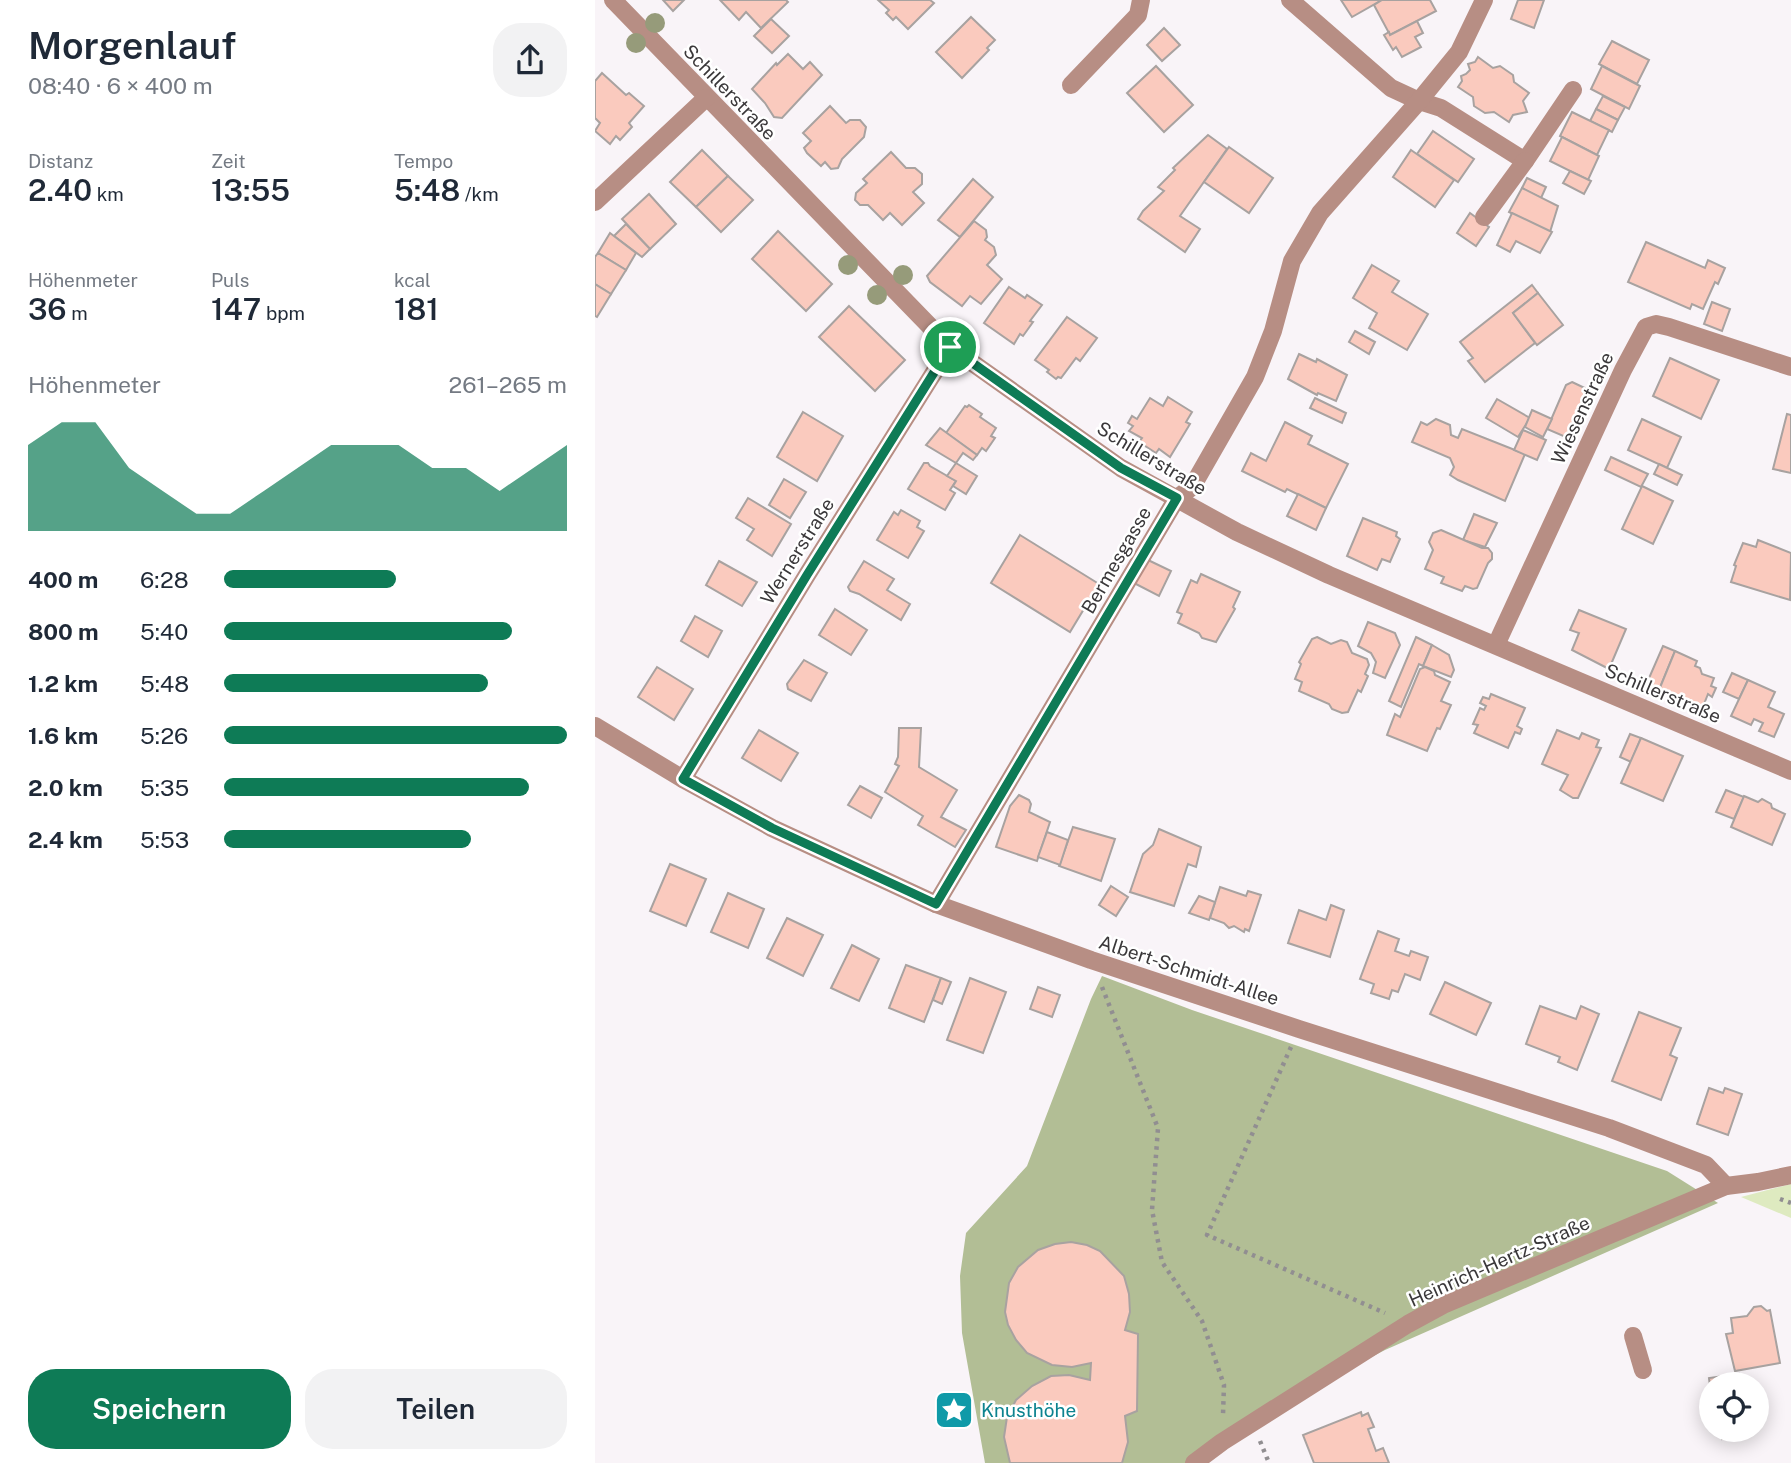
<!DOCTYPE html>
<html lang="de">
<meta charset="utf-8">
<style>
body{margin:0;font-family:"Public Sans",sans-serif;background:#f2f2f3;color:#1f2937;height:100vh;display:flex;flex-direction:column;font-size:26px;white-space:nowrap}
*{box-sizing:border-box;margin:0}
p{font-size:23px;color:#747a83}
.icon{flex:none;width:38px;height:38px;fill:none;stroke:currentColor;stroke-width:2;stroke-linecap:round;stroke-linejoin:round}
.map{position:relative;flex:1;overflow:hidden}
.side{display:flex;flex-direction:column;background:#fff;width:595px}
.side>*{flex:none}
.buttons{position:absolute;left:1104px;top:1372px;display:grid;gap:14px}
.buttons a{display:grid;place-items:center;width:70px;height:70px;border-radius:50%;background:#fff;box-shadow:0 4px 18px #0003;font-size:35px}
.pin{position:absolute;display:grid;place-items:center;width:60px;height:60px;color:#fff;margin:-30px;border:4px solid #fff;border-radius:50%;box-shadow:0 2px 7px #0007}
.round{display:grid;place-items:center;flex:none;width:74px;height:74px;border-radius:28px;background:#f2f2f3}
.head{display:flex;align-items:center;justify-content:space-between;height:119px;padding:0 28px}
h1{font-size:38px;font-weight:600;line-height:52px}
.metrics{display:grid;grid-template-columns:repeat(3,1fr);gap:10px;height:119px;padding:7px 28px}
.metrics div{display:grid;align-content:center}
.metrics b{font-size:30px;font-weight:600}
.metrics small{font-size:19px;font-weight:400}
.metrics p{font-size:19px}
.chart{height:196px;padding:14px 28px}
.chart p{display:flex;justify-content:space-between}
.chart svg{width:100%;height:126px;margin-top:7px;fill:#0e7b56;opacity:.7}
.action{display:flex;gap:14px;margin-top:auto;padding:14px 28px}
.action a{flex:1;height:80px;border-radius:28px;background:#0e7b56;color:#fff;font-size:28px;font-weight:600;line-height:80px;text-align:center}
.action a+a{background:#f2f2f3;color:#1f2937}
ul{padding:0 28px;list-style:none;font-size:23px}
li{display:grid;grid-template-columns:112px 84px 1fr;align-items:center;height:52px}
li i{height:18px;border-radius:9px;background:#0e7b56}
main{display:flex;flex:1;min-height:0}
.map>svg:first-child{display:block}
.green{fill:#deeac0}
.forest{fill:#b2be95}
.building{fill:#facabe;stroke:#a8a2a0;stroke-width:2}
.lines{fill:none;stroke-linecap:round;stroke-linejoin:round}
.path{stroke:#918e91;stroke-width:4.5;stroke-dasharray:3.5 5;stroke-linecap:butt}
.minor{stroke:#b78e84;stroke-width:18}
.tree{fill:#969b7a}
.route-casing{stroke:#fff;stroke-width:14}
.route{stroke:#0e7b56;stroke-width:9}
.labels{text-anchor:middle;stroke-width:5;stroke-linejoin:round;paint-order:stroke}
.street-label{font-size:19px;fill:#3a383a;stroke:#fff}
.culture-label{font-size:19px;fill:#0d838f;stroke:#fff;text-anchor:start}
</style>
<main>
<section class="side">
<div class="head"><div><h1>Morgenlauf</h1><p>08:40 · 6 × 400 m</p></div><a class="round"><svg class="icon" aria-label="share" viewBox="0 0 24 24"><path d="M12 15V3M7 8l5-5 5 5M5 13v7h14v-7"/></svg></a></div>
<div class="metrics">
<div><p>Distanz</p><b>2.40<small> km</small></b></div>
<div><p>Zeit</p><b>13:55</b></div>
<div><p>Tempo</p><b>5:48<small> /km</small></b></div>
</div>
<div class="metrics">
<div><p>Höhenmeter</p><b>36<small> m</small></b></div>
<div><p>Puls</p><b>147<small> bpm</small></b></div>
<div><p>kcal</p><b>181</b></div>
</div>
<div class="chart"><p><span>Höhenmeter</span>261–265 m</p>
<svg viewBox="0 0 160 44" preserveAspectRatio="none"><path d="M0 44V14L10 6L20 6L30 22L40 30L50 38L60 38L70 30L80 22L90 14L100 14L110 14L120 22L130 22L140 30L150 22L160 14V44z"/></svg>
</div>
<ul>
<li><b>400 m</b>6:28<i style="width:50%"></i></li>
<li><b>800 m</b>5:40<i style="width:84%"></i></li>
<li><b>1.2 km</b>5:48<i style="width:77%"></i></li>
<li><b>1.6 km</b>5:26<i style="width:100%"></i></li>
<li><b>2.0 km</b>5:35<i style="width:89%"></i></li>
<li><b>2.4 km</b>5:53<i style="width:72%"></i></li>
</ul>
<div class="action"><a>Speichern</a><a>Teilen</a></div>
</section>
<div class="map">
<svg width="1196" height="1463" viewBox="0 0 1196 1463">
<rect width="100%" height="100%" fill="#f9f4f8"/>
<path class="green" d="M1196 1184V1218L1146 1197Z"/>
<path class="forest" d="M507 976 597 1010 1072 1171 1123 1203 790 1350 675 1410 591 1463H390L367 1333 365 1276 371 1233 432 1166 496 999Z"/>
<g class="building">
<path d="M68 0H89L78 11Z"/>
<path d="M125 0H191L193 2 166 28 151 12 144 20Z"/>
<path d="M283 0H335L339 3 313 29 301 17 298 20 291 13 294 10Z"/>
<path d="M746 0H787L757 17Z"/>
<path d="M787 0H835L841 11 795 35 779 5Z"/>
<path d="M923 0H949L939 28 916 19Z"/>
<path d="M376 17 400 40 392 48 394 50 367 78 341 52Z"/>
<path d="M176 19 194 36 177 53 159 36Z"/>
<path d="M822 21 828 33 820 37 826 47 807 57 801 47 798 50 789 35 794 32 795 35Z"/>
<path d="M569 28 585 45 567 61 552 45Z"/>
<path d="M1017 41 1054 60 1042 84 1004 64Z"/>
<path d="M193 54 208 69 215 62 227 75 187 118 179 117 170 103 157 89 181 63 182 65Z"/>
<path d="M883 57 898 68 905 66 918 75 919 82 934 93 928 101 932 112 918 115 914 122 899 112 890 113 879 106 878 97 863 87 867 81 866 76 871 74 875 70 873 64 880 62Z"/>
<path d="M561 66 598 105 569 132 532 93Z"/>
<path d="M1007 66 1045 86 1034 109 996 89Z"/>
<path d="M7 73 31 95 34 93 49 106 34 123 37 127 25 140 21 136 15 144 0 131 5 123 0 118V81Z"/>
<path d="M1008 96 1030 107 1023 120 1001 109Z"/>
<path d="M235 106 251 123 255 120H265L271 127 269 137 247 159 243 168 236 169 230 162 226 166 212 153 209 148 216 141 208 133Z"/>
<path d="M1001 109 1023 120 1017 132 995 121Z"/>
<path d="M977 112 1014 130 1002 155 965 136Z"/>
<path d="M838 131 879 159 863 182 822 154Z"/>
<path d="M613 135 632 149 585 216 605 229 590 252 543 219 548 211 569 191 563 187 580 170 578 168Z"/>
<path d="M967 137 1004 156 993 180 955 161Z"/>
<path d="M634 147 678 178 654 213 609 182Z"/>
<path d="M107 150 133 176 101 207 75 182Z"/>
<path d="M816 150 859 180 840 207 798 177Z"/>
<path d="M296 152 311 168H320L327 174V184L318 192 329 203 307 225 295 213 288 220 273 205H265L260 200 261 193 272 183 268 179Z"/>
<path d="M975 171 996 181 989 194 968 183Z"/>
<path d="M133 176 158 200 126 232 101 207Z"/>
<path d="M932 178 951 187 946 198 927 188Z"/>
<path d="M378 179 398 197 365 237 343 220Z"/>
<path d="M927 188 963 206 955 232 914 212Z"/>
<path d="M54 194 81 224 55 249 27 219Z"/>
<path d="M875 213 894 227 881 246 862 233Z"/>
<path d="M917 213 957 232 945 253 921 241 915 252 902 245Z"/>
<path d="M379 221 391 230 392 237 390 240 399 247 401 255 392 265 407 279 386 304 375 296 367 306 335 282 332 276Z"/>
<path d="M31 224 55 249 47 257 19 236Z"/>
<path d="M183 231 237 284 211 311 157 259Z"/>
<path d="M15 233 41 253 31 270 3 253Z"/>
<path d="M1051 242 1110 268 1113 260 1130 268 1123 284 1120 282 1108 309 1097 304 1095 309 1033 282Z"/>
<path d="M3 253 31 270 16 294 0 284V257Z"/>
<path d="M777 265 804 281 797 292 833 314 812 350 774 328 782 313 758 298Z"/>
<path d="M0 284 16 294 2 317 0 316Z"/>
<path d="M937 285 943 293 918 313 940 343 890 382 873 361 878 358 865 342Z"/>
<path d="M414 287 430 298 432 295 447 305 435 321 438 322 428 336 425 334 419 344 389 323Z"/>
<path d="M943 293 968 325 942 345 918 313Z"/>
<path d="M1117 302 1135 309 1127 331 1109 324Z"/>
<path d="M254 306 310 360 280 391 224 337Z"/>
<path d="M472 317 502 338 485 361 481 358 466 378 463 377 461 379 452 372 454 370 440 360Z"/>
<path d="M760 331 780 342 774 354 754 342Z"/>
<path d="M704 354 721 362 722 359 752 375 741 401 723 393 722 395 693 379Z"/>
<path d="M1075 358 1124 380 1106 419 1058 396Z"/>
<path d="M977 382 994 390 973 438 952 429 971 385Z"/>
<path d="M573 397 597 412 591 422 595 424 575 457 564 449 561 453 544 442 547 438 534 431 538 426 533 423 537 416 542 419 555 398 568 406Z"/>
<path d="M720 398 751 413 747 423 715 408Z"/>
<path d="M902 399 935 418 923 437 891 418Z"/>
<path d="M374 405 387 414 385 417 401 428 396 436 400 438 391 451 387 448 382 455 351 433 370 406 372 407Z"/>
<path d="M937 410 957 419 948 437 930 427Z"/>
<path d="M208 412 248 436 222 481 182 457Z"/>
<path d="M1192 414 1196 415V473L1178 469Z"/>
<path d="M841 419 855 425 856 435 863 438 867 429 930 454 910 501 863 480 855 475 859 467 855 458 817 442 826 422 832 425Z"/>
<path d="M1047 419 1086 437 1072 468 1033 450Z"/>
<path d="M690 422 717 436 713 444 753 464 731 508 692 489 690 492 647 471 656 453 671 461Z"/>
<path d="M345 428 382 455 378 460 368 453 361 463 331 445Z"/>
<path d="M928 430 951 440 942 460 919 450Z"/>
<path d="M1016 457 1053 474 1046 487 1010 470Z"/>
<path d="M329 463H333L335 466 361 481 355 490 360 493 350 510 313 489Z"/>
<path d="M361 463 382 476 371 494 358 486 361 481 352 476Z"/>
<path d="M1064 464 1087 475 1082 485 1059 474Z"/>
<path d="M189 479 211 492 195 518 174 505Z"/>
<path d="M1047 486 1078 501 1058 544 1027 529Z"/>
<path d="M703 494 731 508 721 530 692 516Z"/>
<path d="M153 498 196 524 177 556 152 540 159 529 141 518Z"/>
<path d="M306 510 325 521 322 527 329 531 313 558 282 540 299 512 303 515Z"/>
<path d="M879 514 902 523 890 547 868 540Z"/>
<path d="M768 518 802 532 801 536 805 539 795 562 787 559 782 570 752 556Z"/>
<path d="M846 530 887 548H893L897 553V559L893 563 882 588 878 589 870 586 867 591 846 583 849 577 830 569 838 550 834 542 838 533Z"/>
<path d="M425 535 504 584 475 632 396 583Z"/>
<path d="M1163 540 1196 553 1195 600 1136 582 1141 566 1139 565 1148 543 1161 547Z"/>
<path d="M553 560 576 571 564 596 539 583Z"/>
<path d="M124 561 162 582 147 606 111 585Z"/>
<path d="M269 561 299 579 292 590 315 604 306 620 264 594 255 591 253 587Z"/>
<path d="M606 574 645 592 638 607 640 609 621 642 607 638 604 633 583 623 587 614 582 612 596 580 602 583Z"/>
<path d="M240 609 272 630 256 655 224 635Z"/>
<path d="M984 610 1031 629 1014 669 977 650 984 633 975 630Z"/>
<path d="M100 616 127 631 113 657 86 641Z"/>
<path d="M773 622 800 633 805 645 790 678 778 673 781 662 776 653 763 646Z"/>
<path d="M722 637 736 644 746 640 752 642 757 653 772 659 774 665 770 674 773 676 766 692 763 690 753 712 747 713 737 709 734 704 704 691 707 682 700 679 706 664 704 662 717 639Z"/>
<path d="M821 637 837 645 828 666 824 664 806 707 794 701Z"/>
<path d="M837 645 854 655 859 670 856 677 828 666Z"/>
<path d="M1068 646 1080 651 1064 690 1051 685Z"/>
<path d="M1080 651 1102 661 1100 666 1105 668 1107 674 1119 678 1116 686 1121 688 1117 697 1113 694 1107 709 1064 690Z"/>
<path d="M209 660 232 673 216 701 193 689 192 684Z"/>
<path d="M62 667 98 689 79 720 43 697Z"/>
<path d="M830 667 839 671 840 675 855 682 846 701 856 705 845 729 842 728 832 751 792 735 800 714 805 717 825 669Z"/>
<path d="M1137 673 1153 680 1144 699 1128 692Z"/>
<path d="M1153 680 1180 692 1173 707 1189 714 1179 737 1164 731 1168 723 1159 719 1156 725 1136 716Z"/>
<path d="M896 694 930 708 922 726 927 729 925 734 920 732 913 748 879 733 883 725 878 724 885 708 889 710 891 706 885 703 888 697 894 699Z"/>
<path d="M304 728H326L324 767 362 790 346 817 371 830 360 847 323 825 328 816 290 792 304 766 300 764 303 757Z"/>
<path d="M164 730 203 753 186 781 147 758Z"/>
<path d="M962 730 984 739 987 733 1004 740 1001 747 1006 748 983 798H978L965 790 973 775 947 764Z"/>
<path d="M1035 734 1046 738 1036 762 1025 757Z"/>
<path d="M1046 738 1088 756 1068 801 1026 783Z"/>
<path d="M265 786 287 798 276 818 253 805Z"/>
<path d="M1131 790 1149 797 1139 819 1121 812Z"/>
<path d="M424 795 434 800 436 804 434 812 455 822 442 861 401 847 415 806Z"/>
<path d="M1149 796 1163 802 1167 799 1176 804 1177 808 1190 814 1177 845 1136 827Z"/>
<path d="M478 827 520 839 506 881 464 866Z"/>
<path d="M564 829 606 847 601 867 593 864 579 906 535 892 548 854 558 845Z"/>
<path d="M452 832 473 840 465 865 443 857Z"/>
<path d="M75 864 111 879 91 926 55 911Z"/>
<path d="M516 886 533 897 521 916 504 905Z"/>
<path d="M625 887 651 896 653 891 666 895 654 931 650 929 649 932 639 926 634 928 629 923 615 918Z"/>
<path d="M133 893 169 909 153 948 116 932Z"/>
<path d="M604 896 620 902 614 920 594 913Z"/>
<path d="M736 905 749 910 735 957 693 943 704 910 731 920Z"/>
<path d="M192 918 228 935 208 976 172 958Z"/>
<path d="M783 931 804 939 800 951 814 956 816 951 833 957 825 980 810 974 803 992 797 990 794 999 776 993 779 984 765 979Z"/>
<path d="M257 945 284 959 264 1001 236 988Z"/>
<path d="M311 965 346 978 329 1022 294 1008Z"/>
<path d="M346 978 356 982 347 1004 338 1000Z"/>
<path d="M375 978 411 992 388 1053 352 1040Z"/>
<path d="M850 982 896 1003 881 1035 835 1014Z"/>
<path d="M443 987 465 995 457 1017 435 1009Z"/>
<path d="M945 1006 981 1019 986 1006 1004 1014 982 1070 963 1062 965 1057 931 1044Z"/>
<path d="M1044 1012 1086 1028 1075 1055 1082 1058 1066 1100 1017 1081Z"/>
<path d="M1114 1088 1128 1093 1130 1088 1147 1094 1133 1135 1102 1124Z"/>
<path d="M476 1242 492 1245 505 1251 529 1276 534 1294 535 1312 530 1330 543 1334 542 1411 530 1416 533 1442 527 1463H415L409 1437 412 1417 421 1400 437 1386 456 1376 474 1375 495 1380 496 1363 477 1367 457 1365 432 1353 421 1340 413 1325 410 1312 414 1283 423 1267 443 1250 460 1244Z"/>
<path d="M1166 1306 1172 1311 1175 1310 1185 1363 1140 1371 1131 1334 1138 1333 1136 1318 1152 1316 1159 1307Z"/>
<path d="M1144 1374 1145 1384H1116V1395L1114 1378Z"/>
<path d="M766 1412 767 1416 773 1413 779 1427 773 1429 781 1451 788 1448 794 1463H719L708 1435Z"/>
<path d="M1125 1430H1155V1434L1127 1439Z"/>
</g>
<g class="lines">
<g class="path">
<path d="M507 987 563 1128 557 1210 567 1262 607 1321 629 1385 628 1415"/>
<path d="M696 1047 612 1235 790 1313"/>
<path d="M1185 1199 1196 1203"/>
<path d="M665 1441 674 1463"/>
</g>
<g class="minor">
<path d="M18 0 355 347 526 468 642 532 734 575 1196 771"/>
<path d="M695 0 796 88 824 101 846 108 930 161 978 90"/>
<path d="M476 85 543 15 546 0"/>
<path d="M0 202 111 98"/>
<path d="M889 217 930 161"/>
<path d="M901 645 1028 370 1051 327 1061 324 1074 327 1196 367"/>
<path d="M0 726 88 779 177 828 341 904 496 960 704 1029 1014 1128 1111 1165 1131 1186"/>
<path d="M88 779 212 575 355 347"/>
<path d="M341 904 582 498 597 487 660 377 678 331 697 261 725 213 824 101 864 52 889 0"/>
<path d="M1038 1336 1048 1370"/>
<path d="M599 1463 627 1442 813 1324 848 1305 1131 1186 1163 1182 1196 1175"/>
</g>
</g>
<g class="tree">
<circle cx="60" cy="23" r="10"/>
<circle cx="41" cy="43" r="10"/>
<circle cx="253" cy="265" r="10"/>
<circle cx="308" cy="275" r="10"/>
<circle cx="282" cy="295" r="10"/>
</g>
<g class="lines">
<g class="route-casing">
<path id="route" d="M355 347 526 468 582 498 341 904 177 828 88 779 212 575Z"/>
</g>
<use href="#route" class="route"/>
</g>
<defs>
<g id="sight-square" transform="scale(2.0125)"><rect x="-9" y="-9" width="18" height="18" rx="4" fill="#0f9aa8" stroke="#fff"/><path d="M0-6L1.8-2.2L6-1.7L2.9 1.2L3.7 5.4L0 3.3L-3.7 5.4L-2.9 1.2L-6-1.7L-1.8-2.2Z" fill="#fff"/></g>
</defs>
<g fill-rule="evenodd">
<use href="#sight-square" x="359" y="1410"/>
</g>
<g class="labels">
<g class="street-label">
<text transform="translate(135 92) rotate(46)" y="7">Schillerstraße</text>
<text transform="translate(987 408) rotate(-65)" y="7">Wiesenstraße</text>
<text transform="translate(557 458) rotate(31)" y="7">Schillerstraße</text>
<text transform="translate(202 551) rotate(-58)" y="7">Wernerstraße</text>
<text transform="translate(521 560) rotate(-60)" y="7">Bermesgasse</text>
<text transform="translate(1068 693) rotate(23)" y="7">Schillerstraße</text>
<text transform="translate(594 970) rotate(18)" y="7">Albert-Schmidt-Allee</text>
<text transform="translate(904 1261) rotate(-24)" y="7">Heinrich-Hertz-Straße</text>
</g>
<g class="culture-label">
<text x="386" y="1417">Knusthöhe</text>
</g>
</g>
</svg>
<div class="buttons">
<a><svg class="icon" aria-label="locate" viewBox="0 0 24 24"><circle cx="12" cy="12" r="6"/><path d="M12 2v4M12 18v4M2 12h4M18 12h4"/></svg></a>
</div>
<div class="pin" style="left:355px;top:347px;background:#1e9e55"><svg class="icon" aria-label="arrive" viewBox="0 0 24 24"><path d="M6 21V4h12l-3 4 3 4H6"/></svg></div>
</div>
</main>
